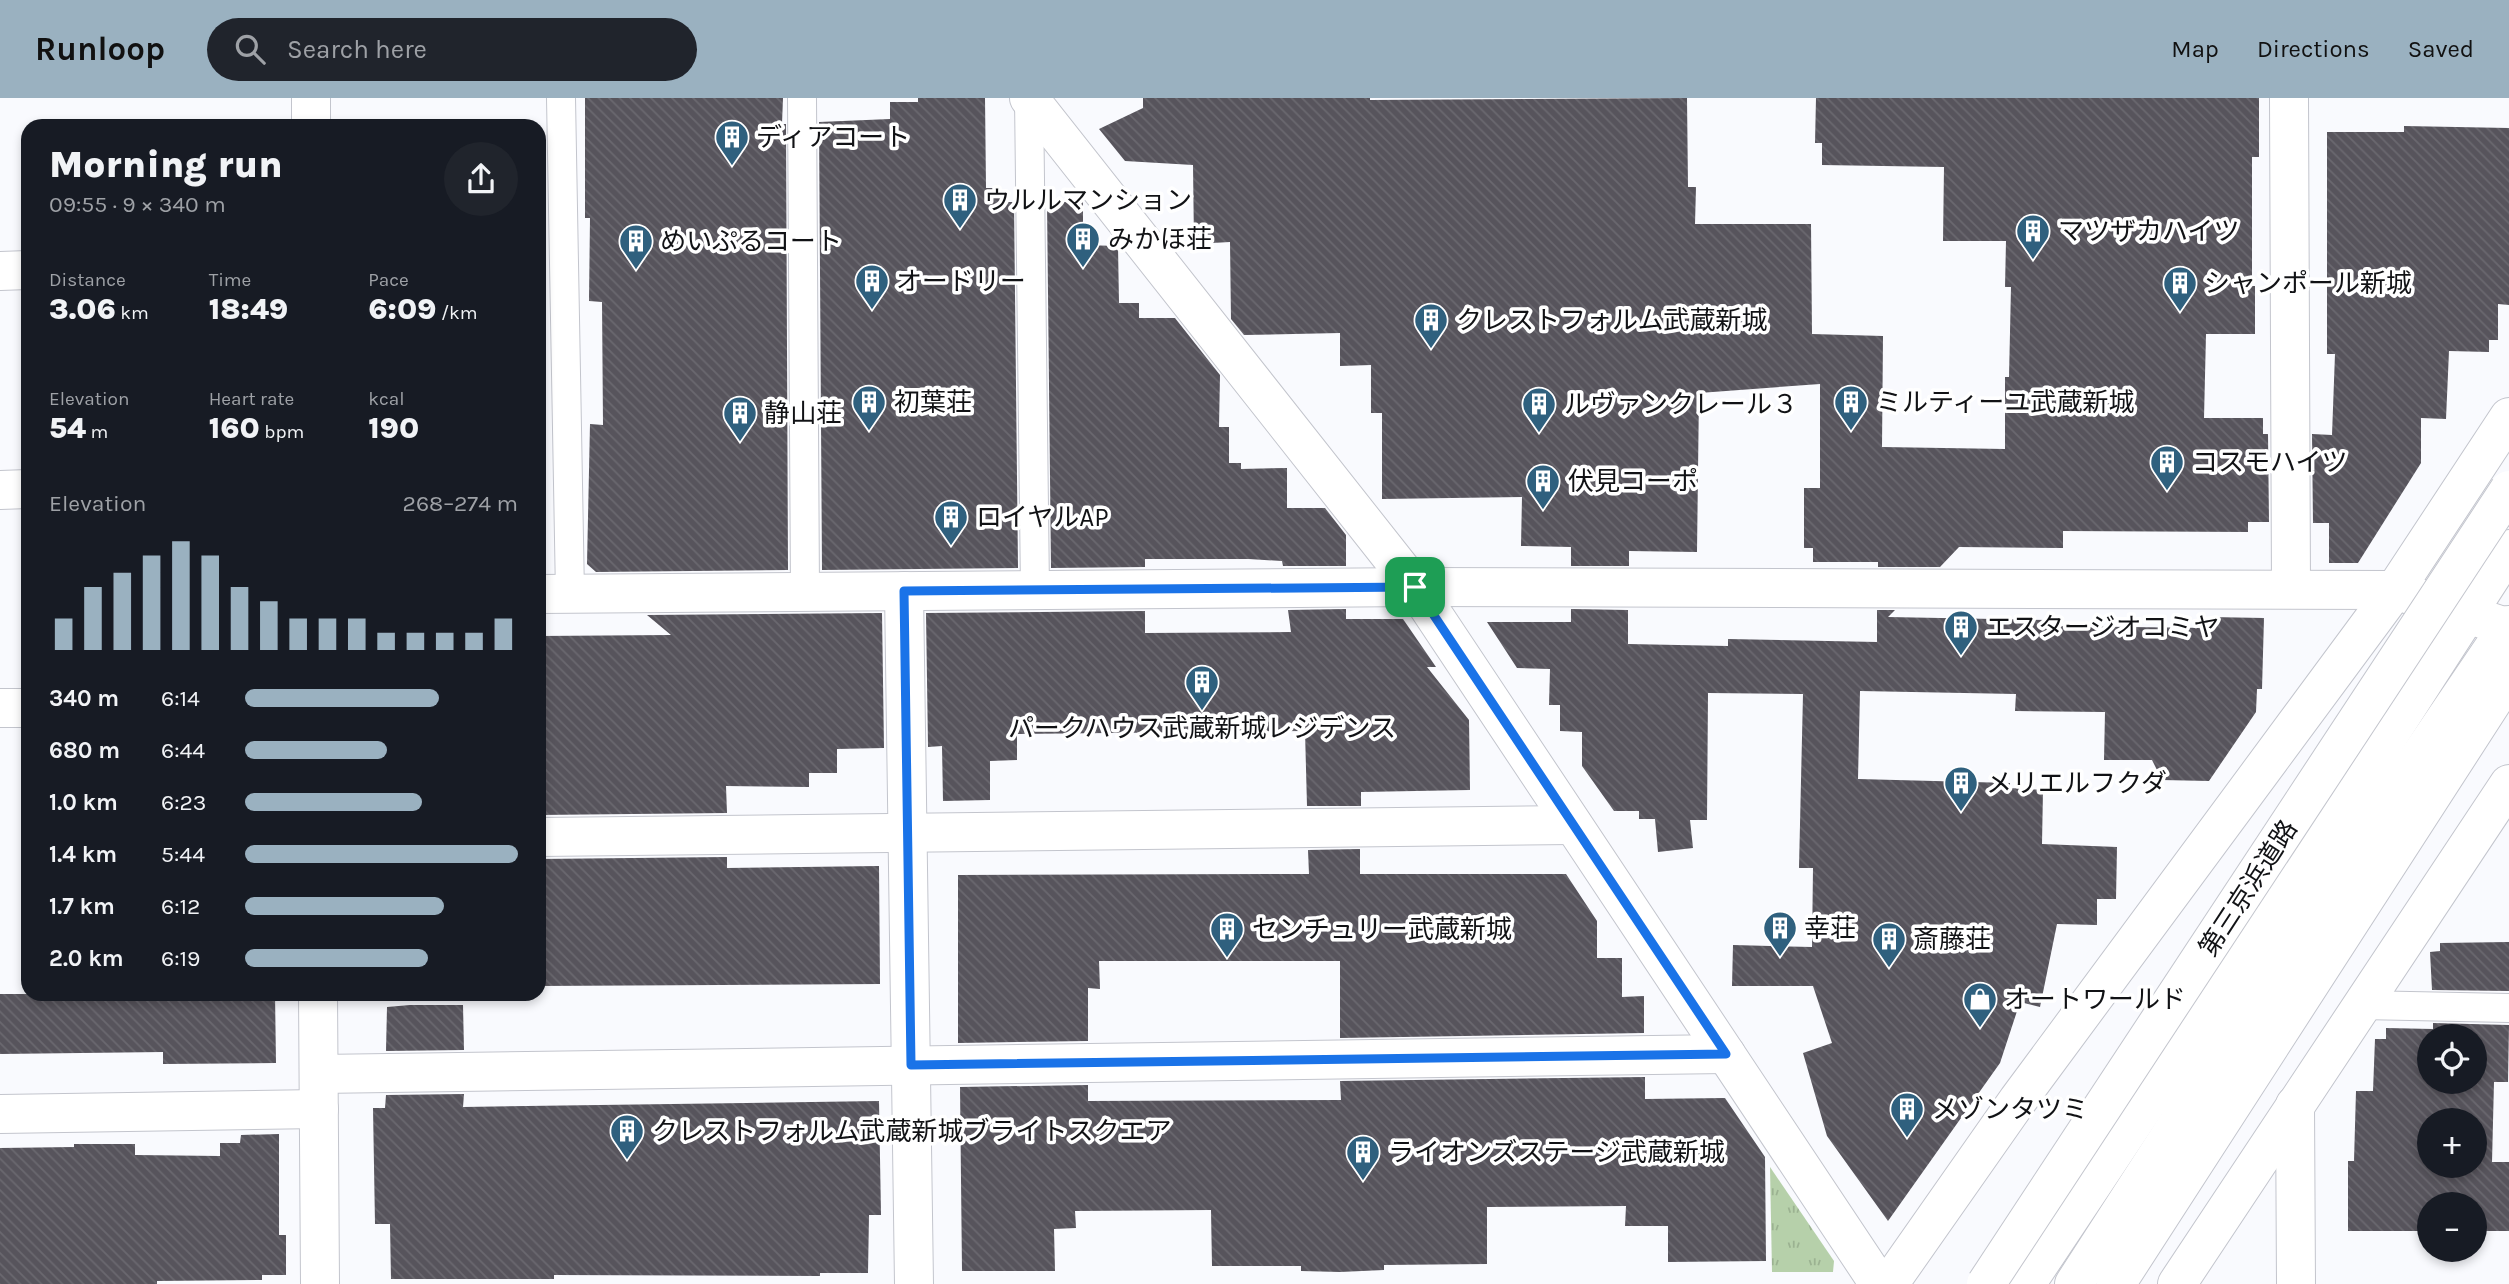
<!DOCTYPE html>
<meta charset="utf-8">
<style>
body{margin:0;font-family:Karla,"Noto Sans JP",sans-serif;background:#20242c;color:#f1f3f6;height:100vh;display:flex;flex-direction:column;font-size:26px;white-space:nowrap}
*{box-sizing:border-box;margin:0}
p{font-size:23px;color:#9ea1a6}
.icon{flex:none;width:38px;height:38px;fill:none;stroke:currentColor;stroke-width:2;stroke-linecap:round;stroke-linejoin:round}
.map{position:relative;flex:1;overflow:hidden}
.side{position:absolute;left:21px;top:21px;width:525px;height:882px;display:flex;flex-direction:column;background:#171b24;border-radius:21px;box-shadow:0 4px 10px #0003}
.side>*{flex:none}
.tools{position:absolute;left:2417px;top:926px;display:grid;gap:14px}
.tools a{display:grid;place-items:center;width:70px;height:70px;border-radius:50%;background:#171b24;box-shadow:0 4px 10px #0003;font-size:35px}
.pin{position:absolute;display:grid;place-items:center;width:60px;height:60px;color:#fff;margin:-30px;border-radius:14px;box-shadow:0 4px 10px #0006}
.round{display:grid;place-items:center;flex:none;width:74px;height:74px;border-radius:37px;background:#20242c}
.overview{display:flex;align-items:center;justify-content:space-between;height:119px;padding:0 28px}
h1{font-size:38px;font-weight:800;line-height:52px}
.metrics{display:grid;grid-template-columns:repeat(3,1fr);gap:10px;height:119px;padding:7px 28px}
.metrics div{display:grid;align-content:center}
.metrics b{font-size:30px;font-weight:800}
.metrics small{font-size:19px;font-weight:400}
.metrics p{font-size:19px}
.chart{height:196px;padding:14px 28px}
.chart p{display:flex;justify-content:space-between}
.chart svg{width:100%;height:126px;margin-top:7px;stroke:#9ab1c0;stroke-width:6}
ul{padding:0 28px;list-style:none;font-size:23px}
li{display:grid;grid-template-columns:112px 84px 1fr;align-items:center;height:52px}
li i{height:18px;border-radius:9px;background:#9ab1c0}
header{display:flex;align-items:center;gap:42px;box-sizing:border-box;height:98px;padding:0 35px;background:#9ab1c0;color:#111}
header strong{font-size:33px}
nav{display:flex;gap:38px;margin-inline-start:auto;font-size:24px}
.search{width:490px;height:63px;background:#20242c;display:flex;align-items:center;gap:18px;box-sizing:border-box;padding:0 24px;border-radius:38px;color:#9ea1a6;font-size:26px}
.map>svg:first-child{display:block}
.park{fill:url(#park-tufts)}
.building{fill:url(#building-back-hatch);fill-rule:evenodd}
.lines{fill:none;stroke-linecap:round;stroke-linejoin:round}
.lane-casing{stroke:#c3c5cd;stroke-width:30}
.street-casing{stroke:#c3c5cd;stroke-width:40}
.secondary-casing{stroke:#c3c5cd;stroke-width:40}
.highway-casing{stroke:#c3c5cd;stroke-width:40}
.lane{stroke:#fff;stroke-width:28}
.street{stroke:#fff;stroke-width:38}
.secondary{stroke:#fff;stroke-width:38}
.highway{stroke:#fff;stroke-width:38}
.highway-bridge-casing{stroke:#c3c5cd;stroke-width:40;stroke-linecap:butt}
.highway-bridge{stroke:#fff;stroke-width:38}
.route-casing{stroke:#fff;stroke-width:14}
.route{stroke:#1a73e8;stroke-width:9}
.labels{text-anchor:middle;stroke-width:7;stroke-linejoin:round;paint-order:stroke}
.poi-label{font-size:26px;fill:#111215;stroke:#fff;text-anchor:start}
.street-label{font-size:26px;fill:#111215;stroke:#fff}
</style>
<header>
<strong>Runloop</strong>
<div class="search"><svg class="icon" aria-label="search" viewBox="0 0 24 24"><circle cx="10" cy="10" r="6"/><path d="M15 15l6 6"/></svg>Search here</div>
<nav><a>Map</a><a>Directions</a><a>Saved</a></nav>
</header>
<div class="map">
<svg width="2509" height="1186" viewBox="0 0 2509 1186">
<defs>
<pattern id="park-tufts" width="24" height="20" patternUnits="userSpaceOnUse" patternTransform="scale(1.75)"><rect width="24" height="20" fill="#b6d0aa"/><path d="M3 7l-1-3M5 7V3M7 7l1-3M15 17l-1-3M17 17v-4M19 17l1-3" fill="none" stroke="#9bb291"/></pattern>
<pattern id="building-back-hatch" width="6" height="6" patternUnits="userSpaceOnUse" patternTransform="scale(1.75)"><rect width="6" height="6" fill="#57545c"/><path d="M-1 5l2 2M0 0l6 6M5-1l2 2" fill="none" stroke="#6a686f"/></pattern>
</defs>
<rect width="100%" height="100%" fill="#f9fafe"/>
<path class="park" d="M1770 1069 1834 1163 1833 1174H1772Z"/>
<g class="building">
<path d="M585 0H783L782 26H786L788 472 596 474 587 466 590 326 603 327 602 204 589 203 590 120H585Z"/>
<path d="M918 0H985L986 90H1000V104H1014L1018 470 822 472 819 24 890 21V4H918Z"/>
<path d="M1143 0H1370V2L1687 0 1688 89H1696L1695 126H1811L1812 236 1883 238 1882 349 2005 351V279H2009L2011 189H2005L2006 143H1943L1944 69 1822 67V45H1815L1816 0H2259V59H2252V188H2255V236H2206L2204 320H2263V336H2268L2269 424H2248V434L2063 433V450L1959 449 1940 469H1878V464H1813V450H1804V390H1820V286L1699 295 1697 454 1629 453V468H1571V449L1521 448 1522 399 1382 401V315H1371V267L1340 268V235L1244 237 1231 221 1230 144 1194 146 1193 67 1125 63 1099 31 1143 10Z"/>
<path d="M2404 28 2509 30V207L2498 206V242H2489V254L2449 253 2446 321 2421 320V365L2358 465H2329V425H2313L2312 336 2332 337 2335 256H2327V34H2404Z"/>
<path d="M1047 104H1083V147L1118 148 1119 205H1139V220H1175L1220 277 1219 329H1229V365H1241V371L1287 370V410H1325L1346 437V468H1283L1282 463 1249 461H1145V469L1051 470Z"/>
<path d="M1346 511V521H1403L1436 569H1427L1469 622 1470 692 1361 694V708H1307L1305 633 1017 636V662L990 663V702L943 703 942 648 928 649 926 515 1145 513V535L1291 534 1288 512Z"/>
<path d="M1571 511 1628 512V546L1728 548V541L1877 544V512H1895L1888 519 2046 522V528L2210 530V519L2264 520 2262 591H2257L2256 614 2209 683 2162 682 2152 662H2104L2105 614 2015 613 2016 596 1860 593 1858 681 2010 685V690L2043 692 2042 746 2117 749 2116 801H2097V827L2057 826 2040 909 2020 904 2000 965 1888 1123 1827 1038 1803 955 1832 945 1813 888H1732L1733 847 1812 849 1813 770H1799L1803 596 1708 595 1707 722H1690L1693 750 1658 754 1655 721H1639V713H1614L1582 668V634L1560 633V607H1549L1550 571 1517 570 1487 524H1571Z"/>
<path d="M882 515 884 650 837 651V675H809V689L726 688 727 715 539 717V538L671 537 647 517Z"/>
<path d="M1360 751V776H1566L1597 823V860H1622V899L1644 898V935L1340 940V863H1099L1100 891 1088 890V943L958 945V777L1309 776 1308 752Z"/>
<path d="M727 759V770L879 768 880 886 539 888V761Z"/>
<path d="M2509 844V893L2432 892 2430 854 2440 853V845Z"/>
<path d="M0 896H275L276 965 163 966V954L0 956Z"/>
<path d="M410 907H463L464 952 386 953 387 909Z"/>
<path d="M2433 925 2509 927 2508 984H2494L2492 1064H2509V1133H2474V1106H2429V1133H2348V1063H2354L2356 993H2373L2375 941H2386V930L2433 931ZM2429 938H2474V984H2429ZM2429 1022H2474V1068H2429Z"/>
<path d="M1645 979V1001L1725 1000 1765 1059 1766 1163 1668 1164V1128H1625L1626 1108 1487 1109V1166L1384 1167V1172L1340 1174 1301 1173V1168H1212L1211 1112 1075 1113 1076 1130 1054 1131 1055 1173H962L960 989 1088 987V1003L1341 1002 1340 983Z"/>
<path d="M464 996 463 1009 879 1003 881 1117H869L868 1175H820V1178L554 1177V1181H391L390 1126H375L373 1010H385L386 997Z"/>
<path d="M279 1036V1137H286V1177H262V1182L157 1183V1186H0V1050L74 1049V1046H135V1057L220 1058V1045H240L241 1037Z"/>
</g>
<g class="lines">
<g class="lane-casing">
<g id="lane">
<path d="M561 0 570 496"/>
<path d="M802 0 805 493"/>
<path d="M1029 0 1035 492"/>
<path d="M2361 907 2509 910"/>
</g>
</g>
<g class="street-casing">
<g id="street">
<path d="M311 0V28"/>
<path d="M1029 0 1415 489 1879 1186"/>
<path d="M0 173 28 172"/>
<path d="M0 392 28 391"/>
<path d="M904 493 914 1186"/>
<path d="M539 496 1415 489 2395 492 2509 530"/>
<path d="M0 610H28"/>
<path d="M539 739 1573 727"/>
<path d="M318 896 320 1186"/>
<path d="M319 976 1726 956"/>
<path d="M2295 1007 2296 1186"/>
<path d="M0 1016 319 1011"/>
<path d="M1889 1186 2018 1002 2395 492 2509 319"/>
<path d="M2177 1186 2509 686"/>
</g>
</g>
<g class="secondary-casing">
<g id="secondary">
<path d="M2289 0 2291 491"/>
<path d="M2026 1186 2302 772 2509 451"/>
<path d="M2074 1186 2329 792 2509 527"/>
</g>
</g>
<g class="highway-casing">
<path id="highway" d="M2116 1186 2509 578"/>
</g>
<use href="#lane" class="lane"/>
<use href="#street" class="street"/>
<use href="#secondary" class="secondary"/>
<use href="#highway" class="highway"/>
<g class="highway-bridge-casing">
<path id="highway-bridge" d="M1986 1186 2509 392"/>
</g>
<use href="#highway-bridge" class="highway-bridge"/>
</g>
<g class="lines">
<g class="route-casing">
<path id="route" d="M1415 489 1726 956 911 967 904 493Z"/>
</g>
<use href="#route" class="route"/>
</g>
<defs>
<g id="building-pin" transform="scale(1.75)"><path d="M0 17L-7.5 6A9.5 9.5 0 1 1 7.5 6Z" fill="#2f607e" stroke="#fff"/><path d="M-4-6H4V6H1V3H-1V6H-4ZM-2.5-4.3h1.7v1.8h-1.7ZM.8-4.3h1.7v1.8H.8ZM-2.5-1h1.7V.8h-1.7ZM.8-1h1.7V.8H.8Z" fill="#fff"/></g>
<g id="shop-pin" transform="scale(1.75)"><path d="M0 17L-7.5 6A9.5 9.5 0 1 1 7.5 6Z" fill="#2f607e" stroke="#fff"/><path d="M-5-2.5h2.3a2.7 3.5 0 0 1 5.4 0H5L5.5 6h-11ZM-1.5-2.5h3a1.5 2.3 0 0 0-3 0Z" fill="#fff"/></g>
</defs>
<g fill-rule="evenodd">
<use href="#building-pin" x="732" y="39"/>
<use href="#building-pin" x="960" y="102"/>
<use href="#building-pin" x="2033" y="133"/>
<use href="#building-pin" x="1083" y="141"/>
<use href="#building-pin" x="636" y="143"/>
<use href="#building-pin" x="872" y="183"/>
<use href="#building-pin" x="2180" y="185"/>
<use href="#building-pin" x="1431" y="222"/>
<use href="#building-pin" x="869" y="304"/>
<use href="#building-pin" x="1851" y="304"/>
<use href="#building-pin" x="1539" y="306"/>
<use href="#building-pin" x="740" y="315"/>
<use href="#building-pin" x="2167" y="364"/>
<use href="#building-pin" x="1543" y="383"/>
<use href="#building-pin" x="951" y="419"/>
<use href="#building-pin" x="1961" y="529"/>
<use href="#building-pin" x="1202" y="584"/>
<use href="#building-pin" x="1961" y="685"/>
<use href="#building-pin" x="1780" y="830"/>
<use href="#building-pin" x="1227" y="831"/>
<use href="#building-pin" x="1889" y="841"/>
<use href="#shop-pin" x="1980" y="901"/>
<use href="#building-pin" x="1907" y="1011"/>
<use href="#building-pin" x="627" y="1033"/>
<use href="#building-pin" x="1363" y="1054"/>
</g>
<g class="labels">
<g class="poi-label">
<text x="756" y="48">ディアコート</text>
<text x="984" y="111">ウルルマンション</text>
<text x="2058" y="142">マツザカハイツ</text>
<text x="1108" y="150">みかほ荘</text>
<text x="660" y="152">めいぷるコート</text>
<text x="896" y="192">オードリー</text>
<text x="2204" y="194">シャンポール新城</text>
<text x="1456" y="231">クレストフォルム武蔵新城</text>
<text x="894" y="313">初葉荘</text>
<text x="1876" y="313">ミルティーユ武蔵新城</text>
<text x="1564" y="315">ルヴァンクレール３</text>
<text x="764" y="324">静山荘</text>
<text x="2192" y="373">コスモハイツ</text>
<text x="1568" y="392">伏見コーポ</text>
<text x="976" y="428">ロイヤルAP</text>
<text x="1986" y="538">エスタージオコミヤ</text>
<text x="1202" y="639" text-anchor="middle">パークハウス武蔵新城レジデンス</text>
<text x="1986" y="694">メリエルフクダ</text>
<text x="1804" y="839">幸荘</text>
<text x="1252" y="840">センチュリー武蔵新城</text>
<text x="1913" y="850">斎藤荘</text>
<text x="2004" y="910">オートワールド</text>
<text x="1932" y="1020">メゾンタツミ</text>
<text x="652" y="1042">クレストフォルム武蔵新城ブライトスクエア</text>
<text x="1388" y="1063">ライオンズステージ武蔵新城</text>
</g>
<g class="street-label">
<text transform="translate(2248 790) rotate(-57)" y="9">第三京浜道路</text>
</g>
</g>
</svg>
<div class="tools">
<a><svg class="icon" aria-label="locate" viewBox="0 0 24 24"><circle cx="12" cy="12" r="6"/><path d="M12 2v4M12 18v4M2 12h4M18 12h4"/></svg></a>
<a>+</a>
<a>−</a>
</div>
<div class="pin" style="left:1415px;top:489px;background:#1e9e55"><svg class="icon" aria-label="arrive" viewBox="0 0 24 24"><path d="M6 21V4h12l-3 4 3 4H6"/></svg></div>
<section class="side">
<div class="overview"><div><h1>Morning run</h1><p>09:55 · 9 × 340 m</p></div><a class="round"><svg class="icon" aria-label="share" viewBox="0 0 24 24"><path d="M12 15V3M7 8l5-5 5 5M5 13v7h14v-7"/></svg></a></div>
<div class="metrics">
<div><p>Distance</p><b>3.06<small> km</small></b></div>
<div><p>Time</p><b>18:49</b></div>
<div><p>Pace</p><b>6:09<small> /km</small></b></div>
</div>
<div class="metrics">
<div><p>Elevation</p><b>54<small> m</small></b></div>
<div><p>Heart rate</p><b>160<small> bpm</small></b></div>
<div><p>kcal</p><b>190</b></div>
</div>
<div class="chart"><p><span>Elevation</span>268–274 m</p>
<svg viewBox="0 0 160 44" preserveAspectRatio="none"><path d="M5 44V33M15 44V22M25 44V17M35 44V11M45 44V6M55 44V11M65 44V22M75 44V27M85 44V33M95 44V33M105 44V33M115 44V38M125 44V38M135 44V38M145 44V38M155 44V33"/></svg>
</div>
<ul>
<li><b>340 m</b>6:14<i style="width:71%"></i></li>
<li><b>680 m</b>6:44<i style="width:52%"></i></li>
<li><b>1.0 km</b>6:23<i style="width:65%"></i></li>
<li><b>1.4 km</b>5:44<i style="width:100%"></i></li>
<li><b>1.7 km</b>6:12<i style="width:73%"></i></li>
<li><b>2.0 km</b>6:19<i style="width:67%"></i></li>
</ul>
</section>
</div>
